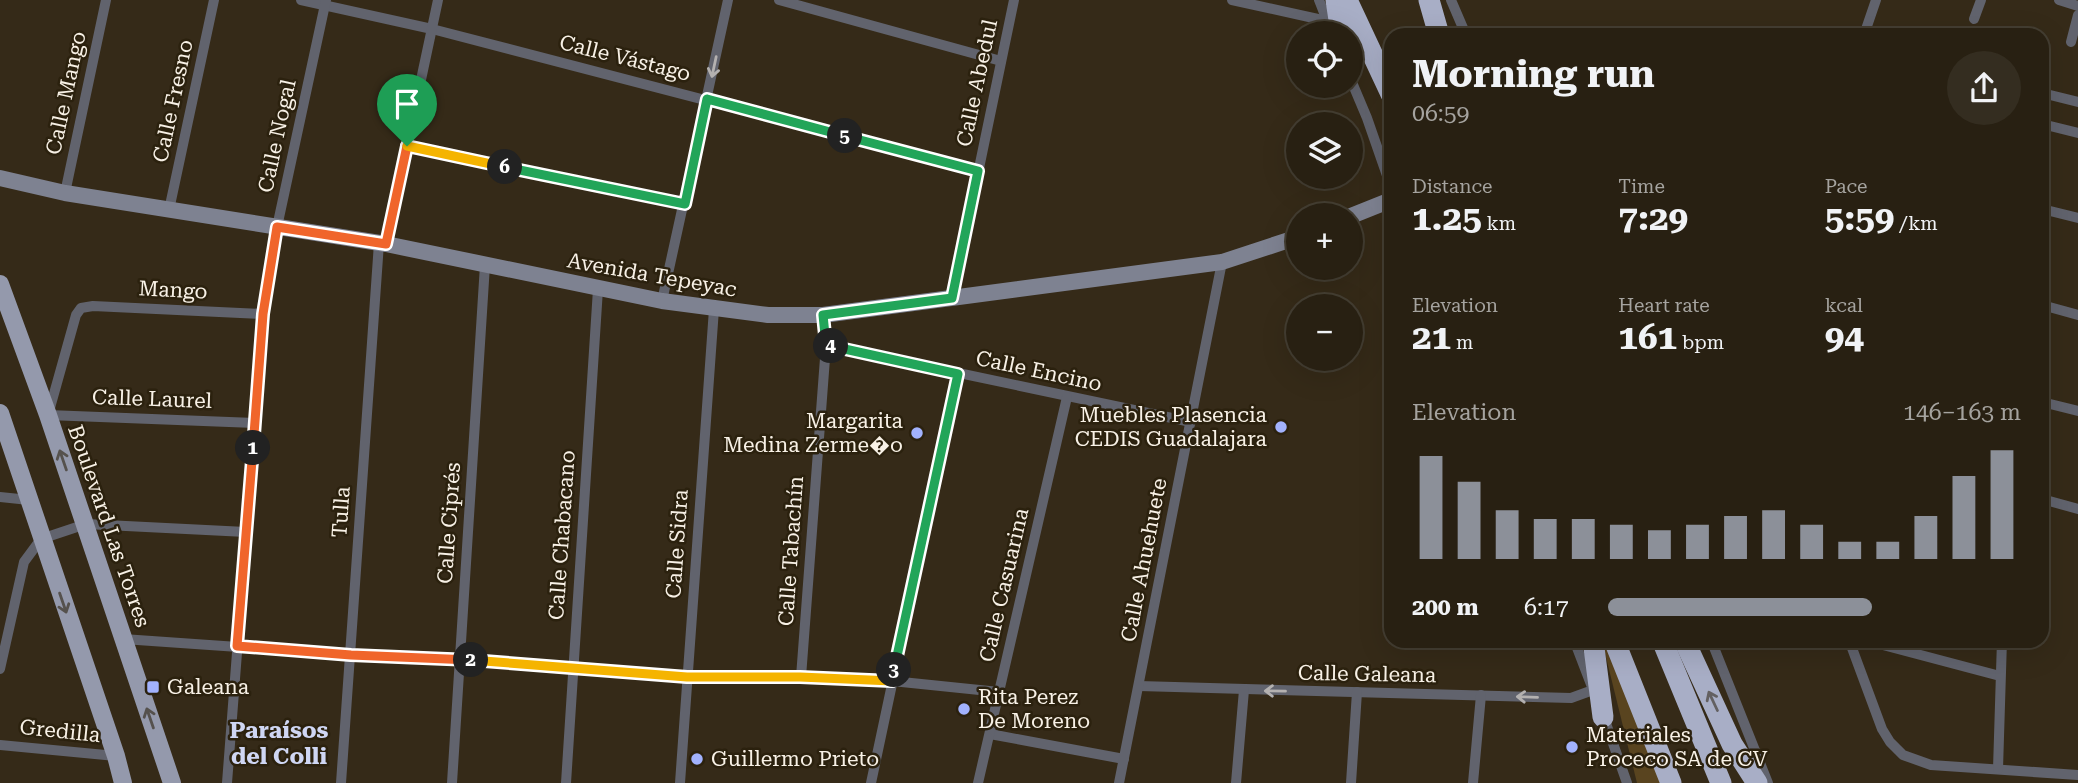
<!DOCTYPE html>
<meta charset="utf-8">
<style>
body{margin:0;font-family:"Roboto Serif",serif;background:#342d20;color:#f1f3f6;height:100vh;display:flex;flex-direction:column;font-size:26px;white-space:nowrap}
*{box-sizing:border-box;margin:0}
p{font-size:23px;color:#a5a39f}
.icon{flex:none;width:38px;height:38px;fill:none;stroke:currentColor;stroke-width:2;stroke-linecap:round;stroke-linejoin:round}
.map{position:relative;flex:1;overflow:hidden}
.panel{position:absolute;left:1384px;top:28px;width:665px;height:620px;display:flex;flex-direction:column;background:#282012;border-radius:21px;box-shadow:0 7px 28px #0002,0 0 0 2px #443e32}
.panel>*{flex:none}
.tools{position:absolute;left:1286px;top:21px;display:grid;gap:14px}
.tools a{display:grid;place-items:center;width:77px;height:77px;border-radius:50%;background:#282012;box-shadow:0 7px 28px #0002,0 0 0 2px #443e32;font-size:35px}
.pin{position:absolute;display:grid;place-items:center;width:60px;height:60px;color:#fff;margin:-72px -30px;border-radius:50% 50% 50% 0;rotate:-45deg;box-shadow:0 0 7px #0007}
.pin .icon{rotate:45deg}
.km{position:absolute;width:35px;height:35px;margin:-18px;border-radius:50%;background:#222;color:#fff;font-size:19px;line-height:35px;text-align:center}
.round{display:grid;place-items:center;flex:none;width:74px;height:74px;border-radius:37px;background:#342d20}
.summary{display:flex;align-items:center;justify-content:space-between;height:119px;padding:0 28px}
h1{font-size:38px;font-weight:700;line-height:52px}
.metrics{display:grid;grid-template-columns:repeat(3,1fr);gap:10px;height:119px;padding:7px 28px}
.metrics div{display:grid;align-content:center}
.metrics b{font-size:35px;font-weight:700}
.metrics small{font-size:19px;font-weight:400}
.metrics p{font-size:19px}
.chart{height:196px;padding:14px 28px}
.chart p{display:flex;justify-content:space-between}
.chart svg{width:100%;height:126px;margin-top:7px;stroke:#8c9099;stroke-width:6}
ul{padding:0 28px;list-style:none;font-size:23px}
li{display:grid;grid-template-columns:112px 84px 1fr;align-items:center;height:52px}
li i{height:18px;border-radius:9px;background:#8c9099}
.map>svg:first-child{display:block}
.grass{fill:#59441f}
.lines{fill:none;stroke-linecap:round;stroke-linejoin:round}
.street{stroke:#61636d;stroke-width:10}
.secondary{stroke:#7e8291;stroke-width:16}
.primary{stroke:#9499ac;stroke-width:18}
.highway{stroke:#a8aec6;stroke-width:21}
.oneway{stroke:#b4b1b0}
.oneway2{stroke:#55514d}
.oneway3{stroke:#636061}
.split-1-casing{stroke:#fff;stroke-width:14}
.split-2-casing{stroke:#fff;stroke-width:14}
.split-3-casing{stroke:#fff;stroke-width:14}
.split-4-casing{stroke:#fff;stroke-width:14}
.split-5-casing{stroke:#fff;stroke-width:14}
.split-6-casing{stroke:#fff;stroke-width:14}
.split-7-casing{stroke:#fff;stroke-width:14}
.split-1{stroke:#f0652b;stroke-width:9}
.split-2{stroke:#f0652b;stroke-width:9}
.split-3{stroke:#f5b400;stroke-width:9}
.split-4{stroke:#22a559;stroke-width:9}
.split-5{stroke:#22a559;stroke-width:9}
.split-6{stroke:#22a559;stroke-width:9}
.split-7{stroke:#f5b400;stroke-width:9}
.poi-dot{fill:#a2b2fd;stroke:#2b210e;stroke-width:2.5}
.labels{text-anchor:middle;stroke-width:5;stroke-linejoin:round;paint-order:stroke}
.street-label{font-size:21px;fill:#f8f1e6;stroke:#2b210e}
.poi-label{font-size:21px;fill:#f8f1e6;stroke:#2b210e;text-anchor:start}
.neighbourhood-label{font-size:23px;font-weight:bold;fill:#cfd6f3;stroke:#2b210e}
</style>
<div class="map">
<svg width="2078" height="783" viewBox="0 0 2078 783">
<rect width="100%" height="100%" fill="#352a18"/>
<path class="grass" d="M1602 641H1606L1661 783H1637Z"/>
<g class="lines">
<g class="street">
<path d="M301 0 432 29 978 171"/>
<path d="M779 0 1001 61"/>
<path d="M1232 0 1327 21"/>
<path d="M1319 0 1328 23"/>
<path d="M1451 0 1466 35"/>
<path d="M2059 0 2078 6"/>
<path d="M1974 19 1981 0"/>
<path d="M1864 35 1876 0"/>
<path d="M2071 42 2078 15"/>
<path d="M1351 80 1367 118 1391 187"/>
<path d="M2042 93 2078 102"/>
<path d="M2042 124 2078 133"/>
<path d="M407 146 685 204"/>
<path d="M65 193 106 0"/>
<path d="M2042 209 2078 218"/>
<path d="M169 210 214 0"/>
<path d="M386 244 438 0"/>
<path d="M952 298 1014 0"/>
<path d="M662 301 728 0"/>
<path d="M2042 305 2078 315"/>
<path d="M823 315 826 345 1191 422"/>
<path d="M2042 402 2078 411"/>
<path d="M255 423 48 415 76 315 81 308 93 306 263 314"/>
<path d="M0 497 29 500"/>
<path d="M2042 499 2078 509"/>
<path d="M123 639 351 655 460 659 687 677H801L892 681 999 692"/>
<path d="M1574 640 1592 687"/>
<path d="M1711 640 1768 783"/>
<path d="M1849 640 1882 729 1890 742 1903 755 1931 765 2078 775"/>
<path d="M1864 640 2000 676"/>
<path d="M0 669 24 562 41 539 86 524 246 532"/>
<path d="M801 677 826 345"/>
<path d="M1139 686 1571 698 1593 690"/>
<path d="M1603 715 1627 783"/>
<path d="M990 734 1124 759"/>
<path d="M0 745 116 756"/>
<path d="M1998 769 2002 640"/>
<path d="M227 783 263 314 277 227 326 0"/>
<path d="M341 783 379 243"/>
<path d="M452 783 485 265"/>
<path d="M566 783 598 289"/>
<path d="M680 783 714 309"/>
<path d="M871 783 958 374"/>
<path d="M978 783 1067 397"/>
<path d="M1119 783 1222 262"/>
<path d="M1236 783 1244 690"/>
<path d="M1351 783 1357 692"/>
<path d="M1473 783 1481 695"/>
</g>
<g class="secondary">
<path d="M0 178 65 193 386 244 662 301 768 315H823L1222 262 1298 237"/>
<path d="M1351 216 1391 200"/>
</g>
<g class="primary">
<path d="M0 284 48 415 172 783"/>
<path d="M0 413 116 756 123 783"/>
</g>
<g class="highway">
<path d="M1336 0 1341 33"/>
<path d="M1347 0 1391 94"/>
<path d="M1429 0 1439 35"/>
<path d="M1593 640 1603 717"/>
<path d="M1614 640 1671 783"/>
<path d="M1662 640 1721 783"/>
<path d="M1684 640 1732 744 1757 783"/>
</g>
</g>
<defs><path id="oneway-shaft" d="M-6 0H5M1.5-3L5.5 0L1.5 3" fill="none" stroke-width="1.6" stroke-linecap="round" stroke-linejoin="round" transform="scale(1.75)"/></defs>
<g class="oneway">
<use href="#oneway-shaft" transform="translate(714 67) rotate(102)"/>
<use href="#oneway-shaft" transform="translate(1275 691) rotate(-179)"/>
<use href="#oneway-shaft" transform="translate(1527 697) rotate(-178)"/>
</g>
<g class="oneway2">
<use href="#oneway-shaft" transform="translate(63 460) rotate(-109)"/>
<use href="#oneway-shaft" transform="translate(63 603) rotate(71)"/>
<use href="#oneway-shaft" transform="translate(150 718) rotate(-109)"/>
</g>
<use class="oneway3" href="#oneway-shaft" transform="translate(1713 701) rotate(-115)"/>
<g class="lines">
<g class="split-1-casing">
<path id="split-1" d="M253 448 263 314 277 227 386 244 407 146"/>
</g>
<g class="split-2-casing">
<path id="split-2" d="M253 448 237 646 351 655 471 660"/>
</g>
<g class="split-3-casing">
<path id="split-3" d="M471 660 687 677H800L892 681 894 670"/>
</g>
<g class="split-4-casing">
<path id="split-4" d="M831 346 958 374 894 670"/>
</g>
<g class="split-5-casing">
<path id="split-5" d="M831 346 826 345 823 315 952 298 978 171 845 136"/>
</g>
<g class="split-6-casing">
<path id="split-6" d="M505 167 685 204 707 99 845 136"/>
</g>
<g class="split-7-casing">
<path id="split-7" d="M407 146 505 167"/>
</g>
<use href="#split-1" class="split-1"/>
<use href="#split-2" class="split-2"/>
<use href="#split-3" class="split-3"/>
<use href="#split-4" class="split-4"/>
<use href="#split-5" class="split-5"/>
<use href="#split-6" class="split-6"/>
<use href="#split-7" class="split-7"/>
</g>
<g class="poi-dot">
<circle cx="1281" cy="427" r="7"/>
<circle cx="917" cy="433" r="7"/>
<rect x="146" y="680" width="14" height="14" rx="3.5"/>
<circle cx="964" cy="709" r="7"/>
<circle cx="1572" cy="747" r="7"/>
<circle cx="697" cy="759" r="7"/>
</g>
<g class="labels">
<g class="street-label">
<text transform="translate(625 58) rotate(14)" y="7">Calle Vástago</text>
<text transform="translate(977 83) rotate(-78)" y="7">Calle Abedul</text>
<text transform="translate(66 93) rotate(-78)" y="7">Calle Mango</text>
<text transform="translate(173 101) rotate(-78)" y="7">Calle Fresno</text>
<text transform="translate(277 136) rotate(-78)" y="7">Calle Nogal</text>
<text transform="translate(652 275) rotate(10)" y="7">Avenida Tepeyac</text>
<text transform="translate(173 290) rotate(3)" y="7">Mango</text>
<text transform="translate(1039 371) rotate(12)" y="7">Calle Encino</text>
<text transform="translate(152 399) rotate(2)" y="7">Calle Laurel</text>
<text transform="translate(341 512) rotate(-86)" y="7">Tulla</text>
<text transform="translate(449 523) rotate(-86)" y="7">Calle Ciprés</text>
<text transform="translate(109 526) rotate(71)" y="7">Boulevard Las Torres</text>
<text transform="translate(562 535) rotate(-86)" y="7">Calle Chabacano</text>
<text transform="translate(677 544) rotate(-86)" y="7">Calle Sidra</text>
<text transform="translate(791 551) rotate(-86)" y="7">Calle Tabachín</text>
<text transform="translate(1144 560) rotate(-79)" y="7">Calle Ahuehuete</text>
<text transform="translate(1004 585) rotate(-77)" y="7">Calle Casuarina</text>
<text transform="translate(1367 674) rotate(1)" y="7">Calle Galeana</text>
<text transform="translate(60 731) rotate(6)" y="7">Gredilla</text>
</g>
<g class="poi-label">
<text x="1267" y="422" text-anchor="end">Muebles Plasencia<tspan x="1267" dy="24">CEDIS Guadalajara</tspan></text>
<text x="903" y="428" text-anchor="end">Margarita<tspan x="903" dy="24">Medina Zerme�o</tspan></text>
<text x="167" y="694">Galeana</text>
<text x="978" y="704">Rita Perez<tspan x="978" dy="24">De Moreno</tspan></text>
<text x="1586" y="742">Materiales<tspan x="1586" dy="24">Proceco SA de CV</tspan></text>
<text x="711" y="766">Guillermo Prieto</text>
</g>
<g class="neighbourhood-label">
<text x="279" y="738">Paraísos<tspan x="279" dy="26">del Colli</tspan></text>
</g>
</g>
</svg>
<div class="tools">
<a><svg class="icon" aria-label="locate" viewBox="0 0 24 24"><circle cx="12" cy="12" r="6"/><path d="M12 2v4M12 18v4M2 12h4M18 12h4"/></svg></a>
<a><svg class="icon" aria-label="layers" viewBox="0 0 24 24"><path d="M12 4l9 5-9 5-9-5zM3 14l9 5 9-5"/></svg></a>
<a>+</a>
<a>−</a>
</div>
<div class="pin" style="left:407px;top:146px;background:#1e9e55"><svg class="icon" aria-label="arrive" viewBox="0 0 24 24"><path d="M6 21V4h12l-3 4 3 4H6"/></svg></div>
<b class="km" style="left:253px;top:448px">1</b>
<b class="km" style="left:471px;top:660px">2</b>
<b class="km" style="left:894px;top:670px">3</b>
<b class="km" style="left:831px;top:346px">4</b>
<b class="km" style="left:845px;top:136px">5</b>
<b class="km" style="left:505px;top:167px">6</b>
<section class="panel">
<div class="summary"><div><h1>Morning run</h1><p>06:59</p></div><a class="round"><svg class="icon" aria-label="share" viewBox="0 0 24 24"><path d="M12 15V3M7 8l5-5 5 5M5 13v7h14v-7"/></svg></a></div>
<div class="metrics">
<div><p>Distance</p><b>1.25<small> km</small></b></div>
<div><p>Time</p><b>7:29</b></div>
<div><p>Pace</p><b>5:59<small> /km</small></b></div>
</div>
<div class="metrics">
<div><p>Elevation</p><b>21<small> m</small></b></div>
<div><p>Heart rate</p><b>161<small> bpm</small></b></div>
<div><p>kcal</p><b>94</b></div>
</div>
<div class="chart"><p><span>Elevation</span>146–163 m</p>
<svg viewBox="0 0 160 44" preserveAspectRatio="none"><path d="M5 44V8M15 44V17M25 44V27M35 44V30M45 44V30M55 44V32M65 44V34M75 44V32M85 44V29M95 44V27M105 44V32M115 44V38M125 44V38M135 44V29M145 44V15M155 44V6"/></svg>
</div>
<ul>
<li><b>200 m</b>6:17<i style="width:64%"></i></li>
</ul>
</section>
</div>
